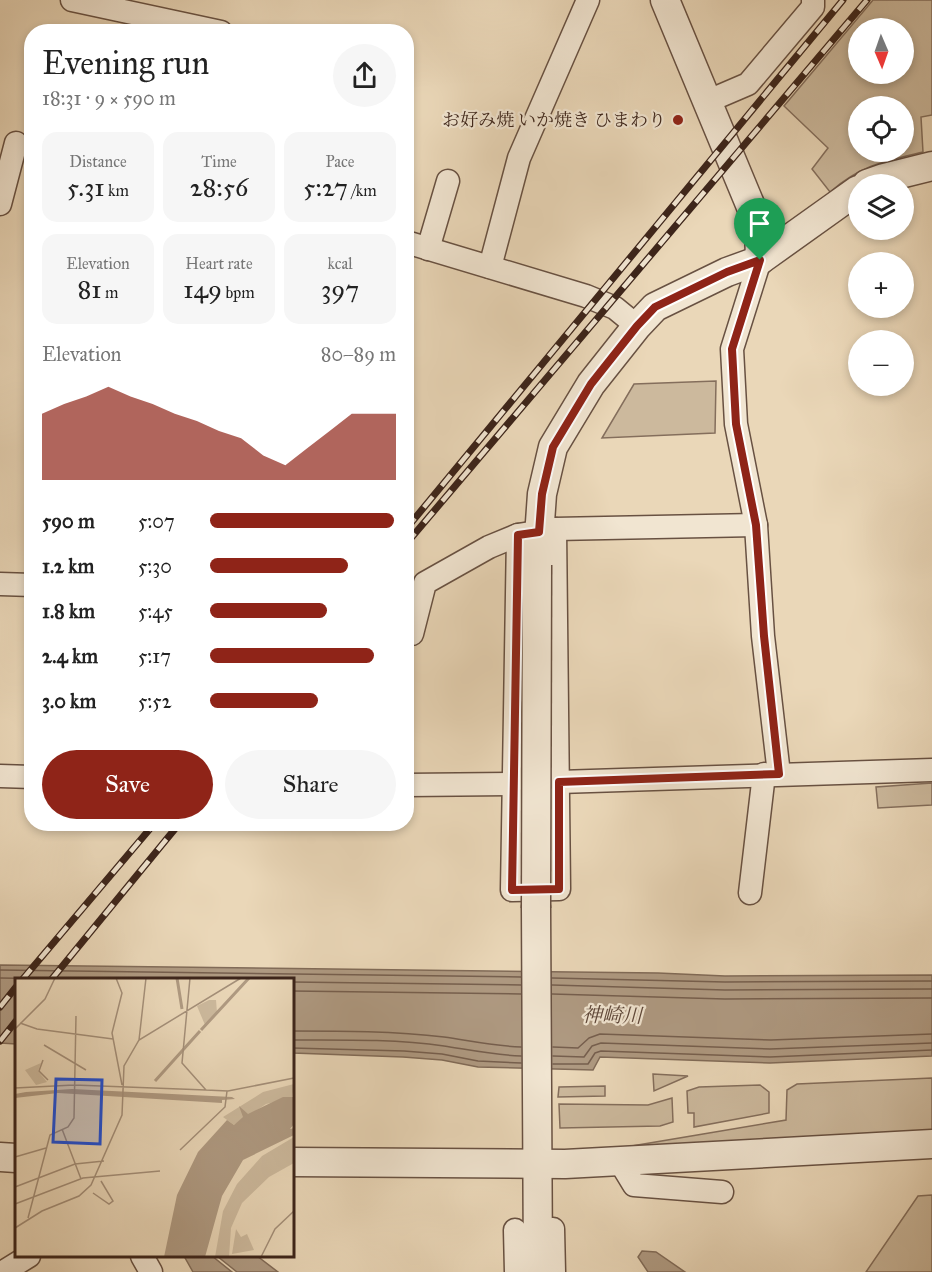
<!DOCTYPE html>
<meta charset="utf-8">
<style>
body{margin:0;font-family:"IM FELL Great Primer","Noto Serif JP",serif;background:#f6f6f6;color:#222;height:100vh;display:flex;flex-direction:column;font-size:22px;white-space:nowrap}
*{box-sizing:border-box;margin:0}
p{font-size:20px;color:#767676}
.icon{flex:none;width:33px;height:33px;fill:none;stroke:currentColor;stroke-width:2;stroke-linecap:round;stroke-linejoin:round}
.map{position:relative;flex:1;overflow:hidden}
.panel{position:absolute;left:24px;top:24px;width:390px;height:807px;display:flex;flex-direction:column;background:#fff;border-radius:24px;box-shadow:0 3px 9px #0003}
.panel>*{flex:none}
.needle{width:39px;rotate:178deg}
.buttons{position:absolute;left:848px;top:18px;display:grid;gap:12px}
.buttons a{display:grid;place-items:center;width:66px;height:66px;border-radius:50%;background:#fff;box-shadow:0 3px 9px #0003;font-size:30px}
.pin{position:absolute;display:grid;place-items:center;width:51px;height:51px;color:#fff;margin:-62px -26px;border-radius:50% 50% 50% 0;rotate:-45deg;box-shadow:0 0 6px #0007}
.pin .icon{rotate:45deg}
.round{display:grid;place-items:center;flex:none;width:63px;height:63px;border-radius:32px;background:#f6f6f6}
.headline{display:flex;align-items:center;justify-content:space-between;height:102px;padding:0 18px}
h1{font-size:33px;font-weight:600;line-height:45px}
.figures{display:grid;grid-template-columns:repeat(3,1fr);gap:9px;height:102px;padding:6px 18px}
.figures div{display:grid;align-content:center;border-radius:15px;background:#f6f6f6;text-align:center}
.figures b{font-size:26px;font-weight:600}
.figures small{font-size:16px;font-weight:400}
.figures p{font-size:16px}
.chart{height:168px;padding:12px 18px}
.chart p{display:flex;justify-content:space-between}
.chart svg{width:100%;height:108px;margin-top:6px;fill:#8f2418;opacity:.7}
.cta{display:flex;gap:12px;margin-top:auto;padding:12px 18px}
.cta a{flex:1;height:69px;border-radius:36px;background:#8f2418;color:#fff;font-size:24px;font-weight:600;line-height:69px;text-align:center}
.cta a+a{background:#f6f6f6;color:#222}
ul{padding:0 18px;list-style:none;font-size:20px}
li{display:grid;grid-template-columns:96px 72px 1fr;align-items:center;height:45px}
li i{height:15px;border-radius:8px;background:#8f2418}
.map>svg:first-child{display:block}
.green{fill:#ccb99d;stroke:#846e5c;stroke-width:1.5;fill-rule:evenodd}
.water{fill:#af9a82;stroke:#816b58;stroke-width:1.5}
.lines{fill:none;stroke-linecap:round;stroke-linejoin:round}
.shore{stroke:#765f4e;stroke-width:1.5}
.minor-casing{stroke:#685142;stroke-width:25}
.tertiary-casing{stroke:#685142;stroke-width:31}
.minor{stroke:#f1e5d1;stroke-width:22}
.tertiary{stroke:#f1e5d1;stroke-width:28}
.rail-casing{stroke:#3c241a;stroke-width:7}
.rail{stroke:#f1e5d1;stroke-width:4.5;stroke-dasharray:14;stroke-linecap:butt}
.tertiary-bridge-casing{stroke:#685142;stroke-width:31;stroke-linecap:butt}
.tertiary-bridge{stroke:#f1e5d1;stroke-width:28}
.route-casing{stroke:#fff;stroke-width:12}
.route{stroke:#8f2418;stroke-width:8}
.poi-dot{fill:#8f2418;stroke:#f1e5d1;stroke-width:2}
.labels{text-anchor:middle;stroke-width:4.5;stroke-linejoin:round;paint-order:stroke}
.poi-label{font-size:18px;fill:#3c241a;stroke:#f1e5d1;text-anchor:end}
.water-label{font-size:20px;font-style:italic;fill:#5e4739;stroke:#f1e5d1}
.inset-river{fill:none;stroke:#af9a82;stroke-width:3}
.inset-road{fill:none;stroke:#a48f79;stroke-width:1.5}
.view{fill:#1d4ed8;fill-opacity:0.15;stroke:#1d4ed8;stroke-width:3}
.inset-edge{fill:none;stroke:#3c241a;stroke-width:3}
</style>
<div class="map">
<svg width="932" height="1272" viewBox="0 0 932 1272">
<rect width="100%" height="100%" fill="#ead7b8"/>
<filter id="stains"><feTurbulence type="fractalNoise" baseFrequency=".00333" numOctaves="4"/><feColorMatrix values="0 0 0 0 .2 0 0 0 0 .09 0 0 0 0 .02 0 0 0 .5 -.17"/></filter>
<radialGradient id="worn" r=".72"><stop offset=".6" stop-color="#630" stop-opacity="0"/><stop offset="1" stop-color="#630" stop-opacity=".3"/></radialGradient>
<g class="green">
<path d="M873 0H932V115L921 117 923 152C885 161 861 165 830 192L812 169 828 148 784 106ZM903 28V74H858V28ZM903 106V152H858V106Z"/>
<path d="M716 381 715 433 602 438 634 384Z"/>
<path d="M932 783V805L878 808 876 787Z"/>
<path d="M653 1074 688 1076 654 1091Z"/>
<path d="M932 1078V1134L630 1149 632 1146 786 1120 787 1090 797 1084Z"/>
<path d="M760 1085 769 1092V1113L694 1127V1113H688L687 1091 699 1087Z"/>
<path d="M605 1086V1096L558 1097 559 1087Z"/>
<path d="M672 1098 673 1122 660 1126 560 1128 559 1104 648 1105Z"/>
<path d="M932 1195V1272H866L918 1196Z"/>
</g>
<g class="water">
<path d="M0 965 658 973 725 976 932 975V1056L770 1063 600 1057 593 1070 478 1067 442 1060 403 1057 293 1053 292 980H16V1044L0 1043Z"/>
<path d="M642 1251 656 1252 685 1272H648L638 1257Z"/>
<path d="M184 1256H212L232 1272H193Z"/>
<path d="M217 1256H257L278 1272H237Z"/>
</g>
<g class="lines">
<g class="shore">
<path d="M0 970 521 977"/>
<path d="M0 978 118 980"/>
<path d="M552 978 725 982 932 981"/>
<path d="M292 982 521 985"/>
<path d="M552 985 725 990 932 989"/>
<path d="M292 991 521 994"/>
<path d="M552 994 725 999 932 998"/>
<path d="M292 1031C342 1031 394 1031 444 1037 471 1041 493 1046 521 1047"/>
<path d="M292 1040C342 1040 395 1039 444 1046 470 1050 494 1055 521 1056"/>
<path d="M553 1047 578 1048 589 1038 600 1034 771 1040 932 1034"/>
<path d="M292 1048 404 1051 442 1054 478 1061 521 1063"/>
<path d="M553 1056 584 1057 592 1046 601 1043 770 1049 932 1043"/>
<path d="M553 1064H588L595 1053 601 1051 770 1057 932 1050"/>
</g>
<g class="minor-casing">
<g id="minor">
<path d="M72 0 221 32"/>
<path d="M706 102 748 84 813 7V0"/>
<path d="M0 204 16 143"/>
<path d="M406 242 586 296 615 308 637 326"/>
<path d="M428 249 448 181"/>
<path d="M760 260 732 349 736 424 756 525 763 636 779 774"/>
<path d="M490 267 519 158 588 0"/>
<path d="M518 535 512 890 559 889 555 529"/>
<path d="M0 584 32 585"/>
<path d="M406 634H412L425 583 489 547 518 535 555 529 756 525"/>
<path d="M0 776 32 777"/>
<path d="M559 782 932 770"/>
<path d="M406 785 513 784"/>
<path d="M750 893 764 774"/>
<path d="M620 1162 634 1185 722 1192"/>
<path d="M553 1229 554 1272"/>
<path d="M515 1230 516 1272"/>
<path d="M142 1256 151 1272"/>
<path d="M3 1272 29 1256"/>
</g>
</g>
<g class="tertiary-casing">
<g id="tertiary">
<path d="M665 0 759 226 760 260"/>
<path d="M867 184 884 178 932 166"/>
<path d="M537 565 542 494 553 447 591 384 637 326 655 307 727 272 760 260 858 190"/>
<path d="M536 908 538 1272"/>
<path d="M0 1157 16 1158"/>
<path d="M292 1162 565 1164 932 1144"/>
</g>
</g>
<use href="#minor" class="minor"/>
<use href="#tertiary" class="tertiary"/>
<g class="rail-casing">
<g id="rail">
<path d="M406 529 843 0"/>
<path d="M406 544 867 0"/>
<path d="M22 980 154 824"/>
<path d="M51 980 179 824"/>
<path d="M0 1007 16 987"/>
<path d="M0 1041 16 1021"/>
</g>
</g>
<use href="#rail" class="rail"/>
<g class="tertiary-bridge-casing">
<path id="tertiary-bridge" d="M536 908 537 565"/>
</g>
<use href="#tertiary-bridge" class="tertiary-bridge"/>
</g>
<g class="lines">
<g class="route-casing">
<path id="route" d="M760 260 732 349 736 424 756 525 764 636 779 774 559 782V889L512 890 518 535 539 532 542 494 553 447 591 384 637 326 655 307 727 272Z"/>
</g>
<use href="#route" class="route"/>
</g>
<circle class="poi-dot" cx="678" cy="120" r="6"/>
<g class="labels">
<g class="poi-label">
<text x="666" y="126">お好み焼 いか焼き ひまわり</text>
</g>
<g class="water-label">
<text transform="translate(612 1015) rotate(1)" y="7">神崎川</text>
</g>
</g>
<g transform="translate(15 978)">
<rect width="279" height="279" fill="#ead7b8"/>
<path d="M194 22H201L202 35 190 47 182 28ZM26 85 23 93 32 104 21 107 10 92ZM279 106 277 120 251 126 219 147 208 139 248 114ZM279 159V185L254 199 227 225 216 250 214 279H200L208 233 222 206 247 178ZM221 251 226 259 232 256 239 272 217 276Z" fill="#ccb99d"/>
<path d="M57 111 217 119 220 121 207 122V125L43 115 0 120V116L11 114ZM268 119H279V146L275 151 279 150V157L228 182 207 218 190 279H149L162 217 183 174 212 142 219 147 228 139 224 128 233 136Z" fill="#af9a82"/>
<path class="inset-river" d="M162 0 167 31M186 52 234 0M140 103 185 53"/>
<path class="inset-road" d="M101 0 107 15 97 55 107 107M175 0 167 85 191 112 213 113 279 100M5 45 22 51 98 61M0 51 30 21 40 0M124 62 131 0M29 67 71 92M28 82 24 93 33 102M0 110 59 107 191 112M47 151 66 201M165 172 210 129 212 113M0 179 31 170M0 209 60 186 89 183M78 215 94 226 98 223 86 203M0 226 68 200 145 193M13 240 35 157 53 149 59 140 61 38M0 250 27 233 64 218 76 207 107 137 109 88 124 62 226 0M246 279 260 251 279 233"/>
<path class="view" d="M41 101 87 102 85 166 38 164Z"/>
<rect width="279" height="279" class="inset-edge"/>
</g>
<rect width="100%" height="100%" filter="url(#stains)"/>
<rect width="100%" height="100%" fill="url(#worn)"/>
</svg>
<div class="buttons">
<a><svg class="needle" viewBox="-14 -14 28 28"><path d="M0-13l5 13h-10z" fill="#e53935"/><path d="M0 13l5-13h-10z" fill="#767676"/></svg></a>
<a><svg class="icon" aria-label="locate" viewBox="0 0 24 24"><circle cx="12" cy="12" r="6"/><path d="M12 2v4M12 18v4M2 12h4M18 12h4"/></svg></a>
<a><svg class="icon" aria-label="layers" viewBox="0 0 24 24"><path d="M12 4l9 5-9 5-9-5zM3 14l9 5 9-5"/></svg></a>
<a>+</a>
<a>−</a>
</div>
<div class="pin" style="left:760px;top:260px;background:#1e9e55"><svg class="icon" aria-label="arrive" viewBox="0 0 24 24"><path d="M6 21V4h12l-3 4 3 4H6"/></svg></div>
<section class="panel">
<div class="headline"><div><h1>Evening run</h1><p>18:31 · 9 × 590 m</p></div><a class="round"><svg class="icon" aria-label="share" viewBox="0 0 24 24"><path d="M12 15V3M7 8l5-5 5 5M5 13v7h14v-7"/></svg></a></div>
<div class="figures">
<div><p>Distance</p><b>5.31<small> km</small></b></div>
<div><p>Time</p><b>28:56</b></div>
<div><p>Pace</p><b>5:27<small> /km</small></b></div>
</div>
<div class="figures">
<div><p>Elevation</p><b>81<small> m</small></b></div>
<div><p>Heart rate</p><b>149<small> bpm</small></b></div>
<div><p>kcal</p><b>397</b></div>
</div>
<div class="chart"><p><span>Elevation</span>80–89 m</p>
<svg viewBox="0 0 160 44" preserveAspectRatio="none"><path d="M0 44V17L10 13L20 10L30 6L40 10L50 13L60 17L70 20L80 24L90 27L100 34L110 38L120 31L130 24L140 17L150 17L160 17V44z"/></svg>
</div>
<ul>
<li><b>590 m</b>5:07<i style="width:99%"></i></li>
<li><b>1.2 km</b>5:30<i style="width:74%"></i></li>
<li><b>1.8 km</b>5:45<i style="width:63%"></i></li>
<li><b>2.4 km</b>5:17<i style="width:88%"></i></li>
<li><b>3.0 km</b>5:52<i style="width:58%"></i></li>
</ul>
<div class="cta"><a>Save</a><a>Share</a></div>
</section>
</div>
